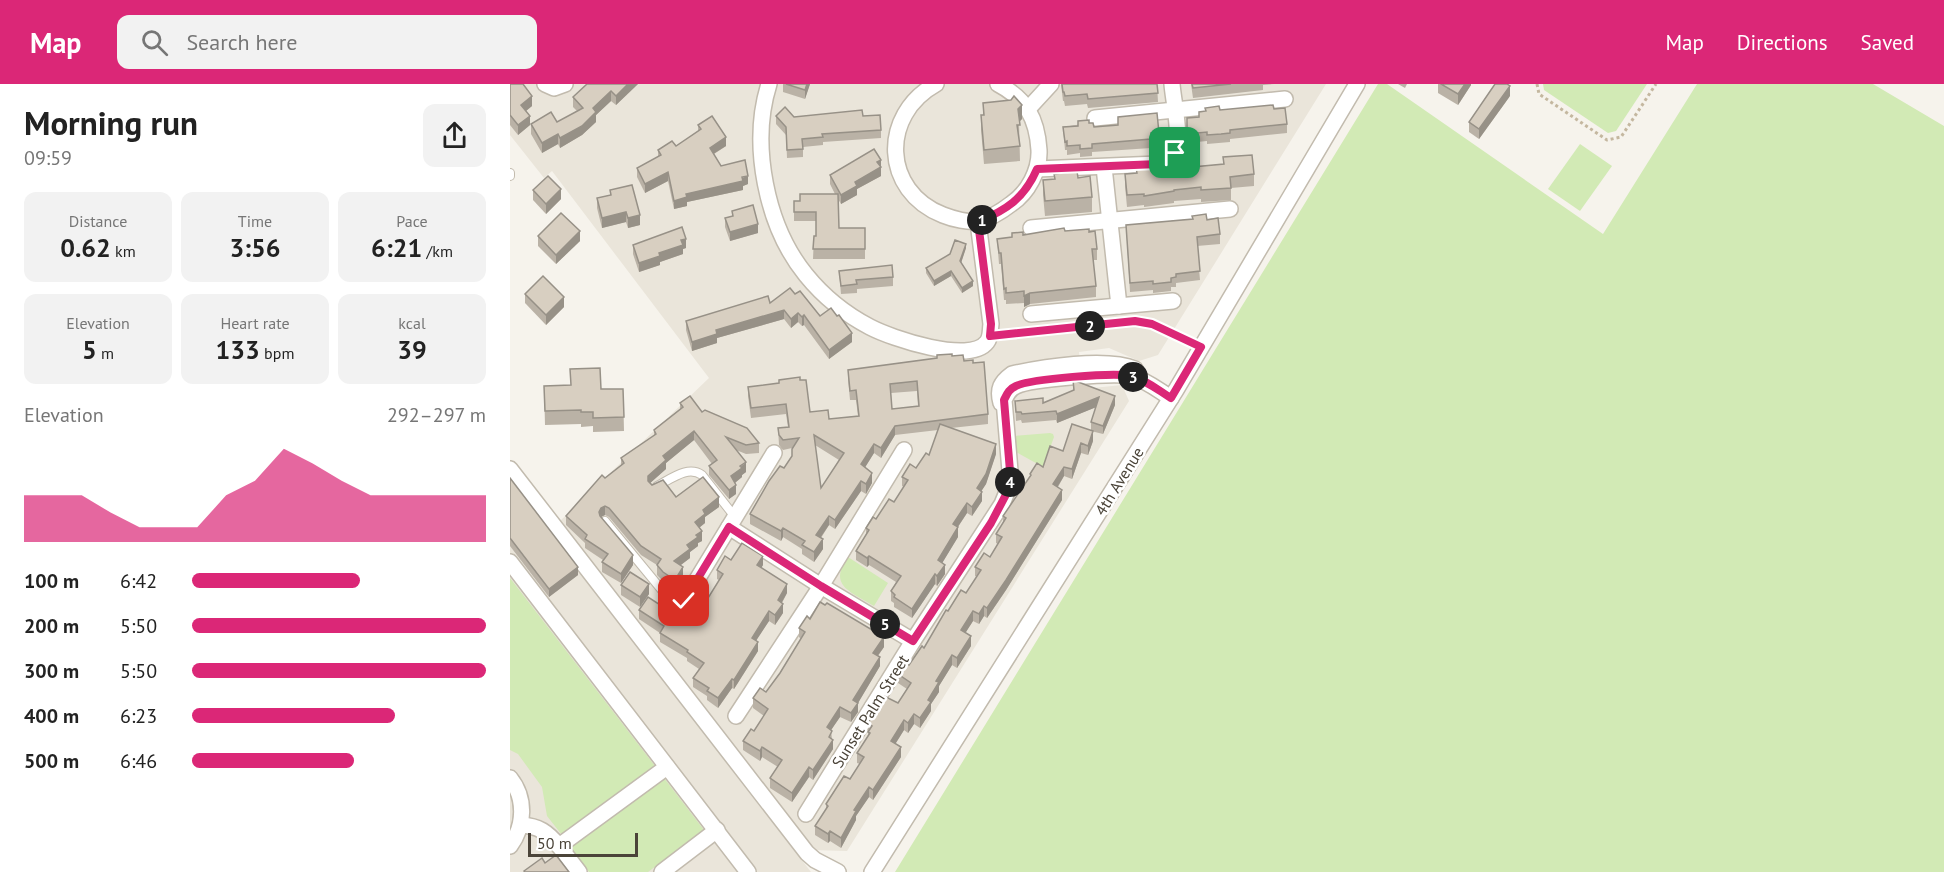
<!DOCTYPE html>
<meta charset="utf-8">
<style>
body{margin:0;font-family:"PT Sans",sans-serif;background:#f2f2f2;color:#222;height:100vh;display:flex;flex-direction:column;font-size:22px;white-space:nowrap}
*{box-sizing:border-box;margin:0}
p{font-size:20px;color:#767676}
.icon{flex:none;width:33px;height:33px;fill:none;stroke:currentColor;stroke-width:2;stroke-linecap:round;stroke-linejoin:round}
.map{position:relative;flex:1;overflow:hidden}
.details{display:flex;flex-direction:column;background:#fff;width:510px}
.details>*{flex:none}
.scale{position:absolute;left:18px;bottom:15px;width:110px;box-sizing:border-box;padding-left:6px;border:3px solid #4b4439;border-top:0;font-size:16px;line-height:21px;white-space:nowrap;color:#4b4439;-webkit-text-stroke:4px #fff;paint-order:stroke}
.pin{position:absolute;display:grid;place-items:center;width:51px;height:51px;color:#fff;margin:-26px;border-radius:12px;box-shadow:0 3px 9px #0006}
.km{position:absolute;width:30px;height:30px;margin:-15px;border-radius:50%;background:#222;color:#fff;font-size:16px;line-height:30px;text-align:center}
.round{display:grid;place-items:center;flex:none;width:63px;height:63px;border-radius:12px;background:#f2f2f2}
.headline{display:flex;align-items:center;justify-content:space-between;height:102px;padding:0 24px}
h1{font-size:33px;font-weight:800;line-height:45px}
.figures{display:grid;grid-template-columns:repeat(3,1fr);gap:9px;height:102px;padding:6px 24px}
.figures div{display:grid;align-content:center;border-radius:12px;background:#f2f2f2;text-align:center}
.figures b{font-size:26px;font-weight:800}
.figures small{font-size:16px;font-weight:400}
.figures p{font-size:16px}
.chart{height:168px;padding:12px 24px}
.chart p{display:flex;justify-content:space-between}
.chart svg{width:100%;height:108px;margin-top:6px;fill:#db2777;opacity:.7}
ul{padding:0 24px;list-style:none;font-size:20px}
li{display:grid;grid-template-columns:96px 72px 1fr;align-items:center;height:45px}
li i{height:15px;border-radius:8px;background:#db2777}
header{display:flex;align-items:center;gap:36px;box-sizing:border-box;height:84px;padding:0 30px;background:#db2777;color:#fff}
header strong{font-size:28px}
nav{display:flex;gap:33px;margin-inline-start:auto;font-size:21px}
.search{width:420px;height:54px;background:#f2f2f2;display:flex;align-items:center;gap:15px;box-sizing:border-box;padding:0 21px;border-radius:12px;color:#767676;font-size:22px}
main{display:flex;flex:1;min-height:0}
.map>svg:first-child{display:block}
.residential{fill:#eae5da}
.green{fill:#d2eab5}
.lines{fill:none;stroke-linecap:round;stroke-linejoin:round}
.lane-casing{stroke:#c2bbae;stroke-width:10}
.street-casing{stroke:#c2bbae;stroke-width:18}
.path{stroke:#c4b79f;stroke-width:3;stroke-dasharray:3 3;stroke-linecap:butt}
.lane{stroke:#fff;stroke-width:8}
.street{stroke:#fff;stroke-width:15}
.wall{fill:#bab2a6;fill-rule:evenodd}
.shaded-wall{fill:#979187}
.building{fill:#d8cfc1;stroke:#979187;stroke-width:1.5;fill-rule:evenodd}
.route-casing{stroke:#fff;stroke-width:12}
.route{stroke:#db2777;stroke-width:8}
.labels{text-anchor:middle;stroke-width:5;stroke-linejoin:round;paint-order:stroke}
.street-label{font-size:16px;fill:#4b4439;stroke:#fff}
</style>
<header>
<strong>Map</strong>
<div class="search"><svg class="icon" aria-label="search" viewBox="0 0 24 24"><circle cx="10" cy="10" r="6"/><path d="M15 15l6 6"/></svg>Search here</div>
<nav><a>Map</a><a>Directions</a><a>Saved</a></nav>
</header>
<main>
<section class="details">
<div class="headline"><div><h1>Morning run</h1><p>09:59</p></div><a class="round"><svg class="icon" aria-label="share" viewBox="0 0 24 24"><path d="M12 15V3M7 8l5-5 5 5M5 13v7h14v-7"/></svg></a></div>
<div class="figures">
<div><p>Distance</p><b>0.62<small> km</small></b></div>
<div><p>Time</p><b>3:56</b></div>
<div><p>Pace</p><b>6:21<small> /km</small></b></div>
</div>
<div class="figures">
<div><p>Elevation</p><b>5<small> m</small></b></div>
<div><p>Heart rate</p><b>133<small> bpm</small></b></div>
<div><p>kcal</p><b>39</b></div>
</div>
<div class="chart"><p><span>Elevation</span>292–297 m</p>
<svg viewBox="0 0 160 44" preserveAspectRatio="none"><path d="M0 44V25L10 25L20 25L30 32L40 38L50 38L60 38L70 25L80 19L90 6L100 12L110 19L120 25L130 25L140 25L150 25L160 25V44z"/></svg>
</div>
<ul>
<li><b>100 m</b>6:42<i style="width:57%"></i></li>
<li><b>200 m</b>5:50<i style="width:100%"></i></li>
<li><b>300 m</b>5:50<i style="width:100%"></i></li>
<li><b>400 m</b>6:23<i style="width:69%"></i></li>
<li><b>500 m</b>6:46<i style="width:55%"></i></li>
</ul>
</section>
<div class="map">
<svg width="1434" height="788" viewBox="0 0 1434 788">
<rect width="100%" height="100%" fill="#f6f3ec"/>
<g class="residential">
<path d="M0 0H816L648 271 629 277 599 264 569 268 573 305 612 301 619 317 337 767 301 766 50 437 199 294 42 87 34 94 0 51Z"/>
<path d="M0 396 301 788H0Z"/>
</g>
<g class="green">
<path d="M868 0H877L1093 150 1187 0H1363L1434 42V788H385Z"/>
<path d="M1033 0H1137L1106 47 1098 49 1034 6Z"/>
<path d="M1070 60 1102 82 1070 127 1038 105Z"/>
<path d="M540 349 543 350 544 353 533 383 506 368 504 352Z"/>
<path d="M338 473 378 499 364 522C342 508 317 502 338 473Z"/>
<path d="M0 494 145 682 52 751 37 732 32 703 8 670 0 666Z"/>
<path d="M154 694 194 746 138 788H79L60 763Z"/>
</g>
<g class="lines">
<g class="lane-casing">
<g id="lane">
<path d="M0 89V92"/>
<path d="M147 402C161 395 178 381 192 391L225 433"/>
<path d="M95 437 160 516 165 520 174 517"/>
</g>
</g>
<g class="street-casing">
<g id="street">
<path d="M35 0 44 4 55 0"/>
<path d="M259 0C240 60 256 142 296 191 313 212 337 231 360 243 381 254 460 281 477 258 481 253 480 247 481 240L468 138"/>
<path d="M426 0C370 31 372 107 433 131 443 135 459 139 469 137 481 134 492 127 501 120 518 109 530 86 529 66 527 34 516 15 488 0"/>
<path d="M518 25 541 0"/>
<path d="M585 34 775 15"/>
<path d="M594 83 609 222"/>
<path d="M527 85 648 80C655 78 660 76 664 70 673 58 663 16 662 0"/>
<path d="M521 144 720 125"/>
<path d="M521 230 663 217"/>
<path d="M491 319C487 305 491 298 502 290 533 283 596 273 625 285"/>
<path d="M0 385 297 769 305 776 328 788"/>
<path d="M219 443 311 502 403 557"/>
<path d="M0 478 238 788"/>
<path d="M174 517 264 369"/>
<path d="M226 632 311 502 394 366"/>
<path d="M0 694C16 714 15 742 0 762"/>
<path d="M296 730 403 557 492 420 499 403 500 387 494 316C497 310 499 305 506 302 521 295 605 288 621 292 636 296 648 306 661 314"/>
<path d="M11 741C29 742 37 748 49 762L157 683"/>
<path d="M49 762 69 788"/>
<path d="M152 788 207 746"/>
<path d="M362 788 666 306 847 0"/>
</g>
</g>
<g class="path">
<path d="M1027 0 1029 10 1097 56 1111 53 1146 0"/>
<path d="M494 250 625 237 642 240 678 257"/>
</g>
<use href="#lane" class="lane"/>
<use href="#street" class="street"/>
</g>
<g class="wall">
<path d="M0 0 22 22 16 27 20 41 8 51 0 41Z"/>
<path d="M128 0 106 21 101 17 86 31V38L72 51 50 64 48 60 32 69 21 50V40L47 38 67 27 63 23V13Z"/>
<path d="M273 0H300L295 15 273 8Z"/>
<path d="M551 0H647L648 18 578 24 577 20 555 22 554 17H553Z"/>
<path d="M681 0H764L753 1V6L683 14Z"/>
<path d="M888 0H897L895 4Z"/>
<path d="M928 0H961V1L948 21 928 9Z"/>
<path d="M1000 12 969 55 959 48V38Z"/>
<path d="M473 19 512 35 509 38 510 77 474 80 471 46V31H473Z"/>
<path d="M764 25 777 40V49L720 55V58L697 60V57L677 59V34L689 33V28L710 26Z"/>
<path d="M266 32 284 33 353 32 371 46V54L313 58V61L293 63V73L277 74 276 51 266 40Z"/>
<path d="M579 39 584 43 649 49V57L641 58V64L582 68V72L570 73V69L557 71V66H555L553 43Z"/>
<path d="M188 41 216 62 204 70 211 82 238 100 233 102V106L177 118V122L164 125 158 97 135 109 127 93V84L148 73V66L166 62 188 48Z"/>
<path d="M713 73 744 90V102L721 104V116L691 118V115L664 117V119L634 123V121L617 123 615 102V90L626 89V84L650 86 713 80Z"/>
<path d="M371 76V92L347 105V111L331 120 328 115 329 144H355V175H303L304 152H306V137H284V117H290L325 110 320 100V91Z"/>
<path d="M544 90 568 94 582 113V128L535 132 533 111V96L544 95Z"/>
<path d="M23 106 51 115 36 130 23 116Z"/>
<path d="M100 106 130 141 118 144 116 138 92 144 87 124V114L100 111Z"/>
<path d="M222 127 248 149 220 157 215 143V134L222 132Z"/>
<path d="M682 135 697 136 710 150V160L687 162 690 196 666 199V203H661V207L643 209V206L620 208 616 141Z"/>
<path d="M555 147 579 148 587 165V176H583L586 202V213L520 220 514 223V219L496 220V216H494L491 180H489L487 155 502 153 513 151Z"/>
<path d="M28 152 70 157 46 180 28 162Z"/>
<path d="M123 161 176 164 173 165V170L150 178V181L129 188 123 170Z"/>
<path d="M456 164 451 179 463 202 452 209 441 192 424 202 416 189V184Z"/>
<path d="M329 187 383 193V202L347 205V209L331 210Z"/>
<path d="M15 210 54 223 36 241 15 219Z"/>
<path d="M285 210 342 258 319 275 294 241 292 242 288 238 281 244 274 235 207 254V259L182 267 176 246V237L260 219Z"/>
<path d="M442 272 454 277 478 330V340L441 344 486 370 476 400 471 407 472 417 462 432 457 429 448 443V453L432 479 435 490 427 502 425 500 402 534 384 523V519L381 517V507L386 498 359 481 357 483 346 476V467L356 451V444L384 418 394 403 392 402V393L406 384 419 371 428 346 385 351 371 374 364 369 355 383 362 399 356 410 351 407 325 445 319 441 311 454 313 465 304 478 292 470V465L273 453 271 457 240 440V430L282 373V364L273 366 269 361 268 344 278 343 276 330 241 334 238 312V303L300 328 319 335 348 332 346 316H340L338 295V286ZM407 307 408 322 382 325 381 309ZM305 361 329 376 311 404Z"/>
<path d="M563 296 605 321 593 350 581 347V338L586 323 547 339 546 336 512 339 511 336 506 337 505 317 533 319 563 307Z"/>
<path d="M34 302 91 305H113L114 347 83 348V342L71 343V340L35 341Z"/>
<path d="M170 319 192 328 249 359V369L236 370 226 366 236 388 232 391V393L225 399 226 410 219 415 199 391V382L202 380 184 356 156 379V385L140 399 166 413 209 423 195 433V439L189 444 192 457 188 459V462L180 468V474L171 481 173 492 165 505 153 497 147 491V481L131 471 99 433 95 431 91 433 123 481 111 499 92 488V478L93 476 75 464V459L56 441V432L95 394 111 381V374L144 352V346L170 325Z"/>
<path d="M562 340 583 357 578 371 571 369 562 395 554 392 548 403 552 416 496 506 477 534 474 532 469 540 463 537 455 549 461 562 447 584 442 581 429 602V608L421 620V627L410 644 404 640 398 649 394 646 385 660 391 673 363 716 359 713 346 732V736L331 764 320 757 318 759 305 751V742L316 725V720L340 695 350 680 347 679V669L358 651V639L388 619 397 605 388 599V590L399 581 414 564 438 527 456 509 467 493 465 492V483L480 473 488 460 486 459V450L493 439V432L520 393V390L533 383 553 367Z"/>
<path d="M0 394 68 491 39 513 0 462Z"/>
<path d="M221 476 253 481 251 484 277 509 272 519 273 529 265 541 259 537 246 556 248 567 224 605 222 604 208 624 197 616V612L183 603V594L189 585 177 577V574L150 558V549L129 535V526L164 530 177 534 195 519 209 496 207 495V486Z"/>
<path d="M111 501 139 510 130 523 111 511Z"/>
<path d="M300 535 374 563 368 572 370 582 348 619V628L341 638 330 633 321 646 323 665 303 696 299 693 282 718 260 704V694L268 683 252 673 250 677 233 666V657L244 647 254 632 243 624V614L256 608 270 589 291 555 289 553V544Z"/>
</g>
<g class="shaded-wall">
<path d="M118 0H128L106 21V12Z"/>
<path d="M297 0H300L295 15V6Z"/>
<path d="M955 0H961V1L948 21V10Z"/>
<path d="M1000 2V12L969 55V45Z"/>
<path d="M101 7V17L86 31V38L72 51 50 64V54Z"/>
<path d="M22 12V22L11 31V21Z"/>
<path d="M512 21V35L508 39V25Z"/>
<path d="M20 32V41L8 51V41Z"/>
<path d="M48 50V60L32 69V59Z"/>
<path d="M216 53V62L200 72V64Z"/>
<path d="M371 76V92L347 105V111L331 120V111L345 98 367 78Z"/>
<path d="M158 88V97L135 109V100Z"/>
<path d="M238 92V100L233 102V106L177 118V122L164 125V117L176 110Z"/>
<path d="M51 105V115L36 130V120Z"/>
<path d="M116 128V138L92 144V134Z"/>
<path d="M130 131V141L118 144V134Z"/>
<path d="M248 140V149L220 157V148Z"/>
<path d="M70 147V157L46 180V171Z"/>
<path d="M176 155V164L173 165V170L150 178V181L129 188V179L149 169 171 156Z"/>
<path d="M456 160V164L450 182V177Z"/>
<path d="M441 187V192L424 202V197Z"/>
<path d="M463 197V202L452 209V204Z"/>
<path d="M520 209V220L514 223V212Z"/>
<path d="M54 213V223L36 241V231Z"/>
<path d="M274 226V235L207 254V259L182 267V258L206 246Z"/>
<path d="M288 229V238L281 244V235Z"/>
<path d="M294 231V241L292 242V233Z"/>
<path d="M342 249V258L319 275V266Z"/>
<path d="M605 312V321L593 350V342Z"/>
<path d="M589 313V322L547 339V330Z"/>
<path d="M385 342V351L371 374V364Z"/>
<path d="M184 347V356L156 379V385L138 401V392L153 372Z"/>
<path d="M583 347V357L578 371V362Z"/>
<path d="M571 359V369L562 395V385Z"/>
<path d="M364 360V369L351 390V380Z"/>
<path d="M486 360V370L476 400 467 414V404Z"/>
<path d="M236 378V388L232 391V393L221 402V392Z"/>
<path d="M554 383V392L543 410V400Z"/>
<path d="M362 389V399L356 410V400Z"/>
<path d="M351 397V407L325 445V436Z"/>
<path d="M226 401V410L219 415V406Z"/>
<path d="M552 406V416L496 506 477 534V524Z"/>
<path d="M472 408V417L462 432V423Z"/>
<path d="M209 413V423L195 433V439L185 447V438L193 426Z"/>
<path d="M457 419V429L443 450V440Z"/>
<path d="M95 422V431L91 433 89 428 91 424Z"/>
<path d="M319 432V441L306 460V451Z"/>
<path d="M448 443V453L428 486V476Z"/>
<path d="M273 444V453L271 457V447Z"/>
<path d="M192 447V457L188 459V462L180 468V474L164 486V477L177 461 186 451Z"/>
<path d="M313 455V465L304 478V468Z"/>
<path d="M123 471V481L111 499V490Z"/>
<path d="M253 472V481L247 491V481Z"/>
<path d="M359 472V481L357 483V474Z"/>
<path d="M435 481V490L427 502V492Z"/>
<path d="M68 483V491L39 513V505Z"/>
<path d="M173 483V492L165 505V496Z"/>
<path d="M425 490V500L402 534V525Z"/>
<path d="M139 500V510L130 523V513Z"/>
<path d="M277 500V509L268 525V516Z"/>
<path d="M273 520V529L265 541V531Z"/>
<path d="M474 522V532L469 540V530Z"/>
<path d="M259 527V537L242 563V554Z"/>
<path d="M463 527V537L451 556V546Z"/>
<path d="M461 552V562L447 584V574Z"/>
<path d="M374 553V563L363 578V569Z"/>
<path d="M248 558V567L224 605V596Z"/>
<path d="M442 571V581L429 602V608L421 620V627L410 644V634L426 597Z"/>
<path d="M370 573V582L348 619V628L341 638V629L343 616Z"/>
<path d="M222 595V604L208 624V614Z"/>
<path d="M330 623V633L317 652V643Z"/>
<path d="M404 630V640L398 649V639Z"/>
<path d="M394 636V646L381 667V657Z"/>
<path d="M323 656V665L303 696V686Z"/>
<path d="M252 663V673L250 677V667Z"/>
<path d="M391 663V673L363 716V706Z"/>
<path d="M299 683V693L282 718V709Z"/>
<path d="M359 703V713L346 732V736L331 764V754L344 726Z"/>
<path d="M320 747V757L318 759V750Z"/>
</g>
<g class="building">
<path d="M0 0H13L22 12 11 21 20 32 8 41 0 31Z"/>
<path d="M77 0H118L106 12 101 7 83 24 86 28 72 42 50 54 48 50 32 59 21 40 41 28 47 38 73 24 63 13Z"/>
<path d="M276 0H297L295 6Z"/>
<path d="M552 0H647L648 9 578 15 577 10 555 12 554 8H553Z"/>
<path d="M682 0H721L683 4Z"/>
<path d="M931 0H955L948 10Z"/>
<path d="M985 0H997L1000 2 969 45 959 38Z"/>
<path d="M504 12 512 21 508 25 510 41H507L510 62 474 66 471 31H474L473 19 501 16Z"/>
<path d="M763 21 764 25 775 24 777 40 720 46V49L711 50 697 51V48L677 50V34L689 33V28L696 27 695 24 709 22 710 26Z"/>
<path d="M275 23 284 33 352 26 353 32 370 31 371 46 312 50 313 53 292 55 293 65 277 66 276 43 266 32Z"/>
<path d="M647 29 649 49H641V55L582 60V64L570 65V61L557 62V57L555 58 553 43 568 42V37L579 36V39H583L584 43 608 41V33Z"/>
<path d="M202 32 216 53 200 64 211 82 235 76 238 92 232 93 233 97 176 110 177 113 164 117 158 88 135 100 127 84 151 71 148 66 162 57 166 62 191 45 188 41Z"/>
<path d="M364 65 371 76 367 78 371 83 345 98 347 102 331 111 320 91Z"/>
<path d="M742 71 744 90 720 93 721 104 691 106V103L664 106V107L634 112V110L617 111 615 90 627 89 626 84 649 81 650 86 714 80 713 73Z"/>
<path d="M567 87 568 94 580 92 582 113 535 117 533 96 545 95 544 90Z"/>
<path d="M38 92 51 105 36 120 23 106Z"/>
<path d="M122 101 130 131 118 134 116 128 92 134 87 114 101 111 100 106Z"/>
<path d="M290 110H328L329 144H355V165H303L304 152H306V128H284V117H290Z"/>
<path d="M243 121 248 140 220 148 215 134 223 132 222 127Z"/>
<path d="M51 129 70 147 46 171 28 152Z"/>
<path d="M696 130 697 136 708 134 710 150 687 153 690 187 666 190V193L661 194V198L643 200V197L620 199 616 141 683 135 682 132Z"/>
<path d="M172 143 176 155 171 156 173 161 149 169 150 172 129 179 123 161Z"/>
<path d="M554 144 555 147 579 145V148L585 147 587 165H582L586 202 520 209 514 212V207L496 209V204L494 205 491 169H489L487 155 502 153V149L513 148V151Z"/>
<path d="M445 156 456 160 450 177 463 197 452 204 441 187 424 197 416 184 440 170Z"/>
<path d="M382 181 383 193 346 196 347 200 331 202 329 187Z"/>
<path d="M33 192 54 213 36 231 15 210Z"/>
<path d="M280 204 285 210 290 207 310 232 321 224 327 232 329 231 342 249 319 266 294 231 292 233 288 229 281 235 274 226 206 246 207 250 182 258 176 237 258 212 260 219Z"/>
<path d="M442 270V272L453 271 454 277 463 276V279L474 278 478 330 385 342 371 364 364 360 351 380 362 389 356 400 351 397 325 436 319 432 306 451 313 455 304 468 292 461 295 457 273 444 271 447 240 430 259 397 270 382 274 384 282 372V365L289 354 273 356 269 351 268 344 279 343 276 320 241 324 238 303 269 299V296L290 293V296H296L300 328 318 326 319 335 349 332 346 306 340 307 338 286 427 274V271ZM407 297 409 322 382 325 380 300ZM304 351 334 369 311 404Z"/>
<path d="M90 284 91 305H113L114 333 83 334V328H71V326L35 327 34 302 61 301 60 285Z"/>
<path d="M563 296 605 312 593 342 581 338 589 313 547 330 546 327 512 330 511 328H506L505 317 533 314V319L564 306Z"/>
<path d="M180 312 192 328 195 326 237 344 249 359 236 361 216 353 236 378 230 382 232 384 221 392 226 401 219 406 199 382 207 376 184 347 153 372 156 376 138 392V397L142 401 153 396 166 413 193 393 209 413 193 426 195 430 185 438 192 447 186 451 188 453 177 461 180 465 164 477 173 483 165 496 153 488 147 481 151 475 131 462 99 424 95 422 91 424 89 428 90 432 123 471 111 490 92 478 98 470 75 455 77 451 56 432 92 391 95 394 114 379 111 374 146 350 144 346 173 323 170 319Z"/>
<path d="M430 340 486 360 476 390 467 404 472 408 462 423 457 419 443 440 448 443 428 476 435 481 427 492 425 490 402 525 384 513 385 511 381 507 391 492 359 472 357 474 346 467 359 446 356 444 363 433 366 435 379 415 384 418 398 396 392 393 400 380 406 384 416 369 419 371Z"/>
<path d="M562 340 583 347 578 362 571 359 562 385 554 383 543 400 552 406 496 496 477 524 474 522 469 530 463 527 451 546 461 552 447 574 442 571 426 597 429 598 418 616 421 618 410 634 404 630 398 639 394 636 381 657 391 663 363 706 359 703 344 726 346 727 331 754 320 747 318 750 305 742 318 722 316 720 334 692 340 695 354 673 347 669 360 649 358 648 362 642 358 639 374 612 388 619 401 599 388 590 395 579 399 581 412 562 414 564 436 526 438 527 451 506 456 509 471 486 465 483 474 469 480 473 492 453 486 450 496 434 493 432 521 391 520 390 527 379 533 383 540 362 553 367Z"/>
<path d="M0 394 68 483 39 505 0 454Z"/>
<path d="M232 459 253 472 247 481 277 500 268 516 273 520 265 531 259 527 242 554 248 558 224 596 222 595 208 614 197 607 199 604 183 594 194 579 177 568 178 566 150 549 154 542 129 526 138 513 164 530 166 527 177 534 189 515 195 519 213 490 207 486 215 472 221 476Z"/>
<path d="M120 488 139 500 130 513 111 501Z"/>
<path d="M310 518 315 521 317 519 374 553 363 569 370 573 343 616 348 619 341 629 330 623 317 643 322 647 319 653 323 656 303 686 299 683 282 709 260 694 272 676 252 663 250 667 233 657 241 645 244 647 258 625 243 614 250 604 256 608 270 589 295 548 289 544 297 532 300 535Z"/>
<path d="M46 771 59 788H15L14 787 32 774 35 779Z"/>
</g>
<g class="lines">
<g class="route-casing">
<path id="route" d="M174 517 219 443 311 502 403 557 481 439 500 403V387L494 316C497 310 499 305 506 302 520 295 605 288 621 292 636 296 648 306 661 314L691 263 642 240 625 237 480 252 481 240 468 138C496 126 514 115 527 85L648 80 658 77 665 69"/>
</g>
<use href="#route" class="route"/>
</g>
<g class="labels">
<g class="street-label">
<text transform="translate(609 397) rotate(-58)" y="6">4th Avenue</text>
<text transform="translate(360 627) rotate(-58)" y="6">Sunset Palm Street</text>
</g>
</g>
</svg>
<div class="scale">50 m</div>
<div class="pin" style="left:665px;top:69px;background:#1e9e55"><svg class="icon" aria-label="arrive" viewBox="0 0 24 24"><path d="M6 21V4h12l-3 4 3 4H6"/></svg></div>
<div class="pin" style="left:174px;top:517px;background:#d93025"><svg class="icon" aria-label="check" viewBox="0 0 24 24"><path d="M5 12l5 5 9-10"/></svg></div>
<b class="km" style="left:472px;top:136px">1</b>
<b class="km" style="left:580px;top:242px">2</b>
<b class="km" style="left:623px;top:293px">3</b>
<b class="km" style="left:500px;top:398px">4</b>
<b class="km" style="left:375px;top:540px">5</b>
</div>
</main>
